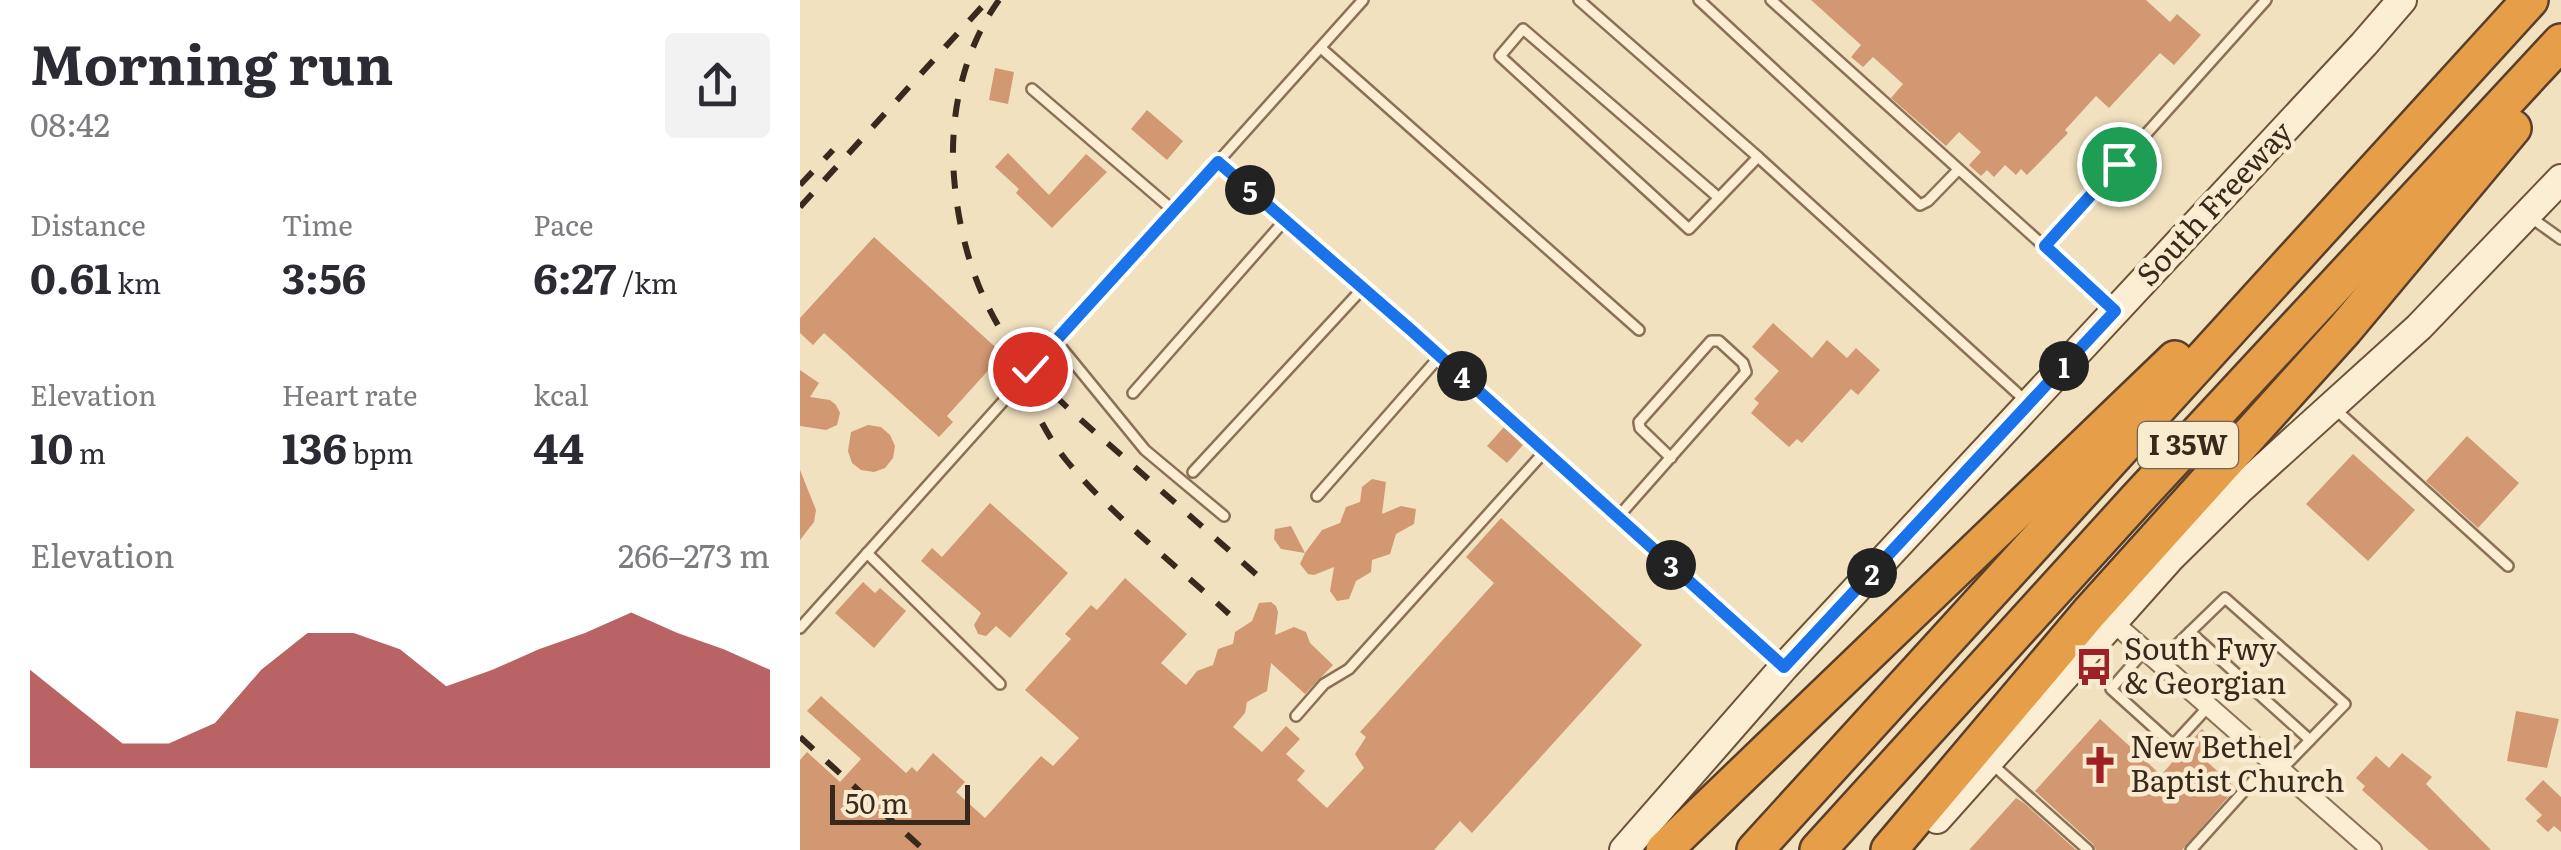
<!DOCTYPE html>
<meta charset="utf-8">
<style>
body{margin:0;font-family:Literata,serif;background:#f2f2f3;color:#2b2b33;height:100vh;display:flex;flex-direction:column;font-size:38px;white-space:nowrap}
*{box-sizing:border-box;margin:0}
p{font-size:32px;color:#7c7c81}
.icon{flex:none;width:55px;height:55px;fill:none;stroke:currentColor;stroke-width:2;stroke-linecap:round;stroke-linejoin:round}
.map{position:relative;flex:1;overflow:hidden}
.details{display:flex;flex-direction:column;background:#fff;width:800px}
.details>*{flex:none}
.scale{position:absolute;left:30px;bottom:25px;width:140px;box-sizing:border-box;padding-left:10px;border:5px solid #39291c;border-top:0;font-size:28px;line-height:35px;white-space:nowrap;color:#39291c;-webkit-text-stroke:8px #f8ebcf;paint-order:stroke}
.pin{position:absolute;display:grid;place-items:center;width:85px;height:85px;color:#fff;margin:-42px;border:5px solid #fff;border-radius:50%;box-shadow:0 2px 10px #0007}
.km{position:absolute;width:50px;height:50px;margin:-25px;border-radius:50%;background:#222;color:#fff;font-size:28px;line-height:50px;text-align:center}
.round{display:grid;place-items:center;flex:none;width:105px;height:105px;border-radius:10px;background:#f2f2f3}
.head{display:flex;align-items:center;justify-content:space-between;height:170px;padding:0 30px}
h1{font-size:55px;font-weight:700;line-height:75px}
.figures{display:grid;grid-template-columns:repeat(3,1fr);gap:15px;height:170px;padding:10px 30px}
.figures div{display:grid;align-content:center}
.figures b{font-size:42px;font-weight:700}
.figures small{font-size:28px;font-weight:400}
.figures p{font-size:28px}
.chart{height:280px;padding:20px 30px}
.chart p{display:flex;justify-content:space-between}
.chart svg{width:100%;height:180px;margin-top:10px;fill:#9e2225;opacity:.7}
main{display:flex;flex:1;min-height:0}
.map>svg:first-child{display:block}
.building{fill:#d29872}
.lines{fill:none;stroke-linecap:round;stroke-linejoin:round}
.service-casing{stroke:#8b7156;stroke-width:14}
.minor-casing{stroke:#8b7156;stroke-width:22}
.secondary-casing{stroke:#6c5239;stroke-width:32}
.motorway-casing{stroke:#583f2b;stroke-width:40}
.service{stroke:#fbeed2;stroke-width:9}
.minor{stroke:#fbeed2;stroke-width:18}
.secondary{stroke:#fbeed2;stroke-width:28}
.motorway{stroke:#e79e48;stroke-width:35}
.rail{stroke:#39291c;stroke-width:6;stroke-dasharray:18 18;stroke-linecap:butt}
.route-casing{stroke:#fff;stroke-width:20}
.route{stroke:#1a73e8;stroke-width:12}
.labels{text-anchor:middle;stroke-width:9;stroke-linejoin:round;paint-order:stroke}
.shield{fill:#f8ebcf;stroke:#726352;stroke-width:2.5}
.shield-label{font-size:28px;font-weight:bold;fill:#39291c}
.street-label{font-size:30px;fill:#39291c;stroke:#f8ebcf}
.poi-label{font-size:30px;fill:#39291c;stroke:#f8ebcf;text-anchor:start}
</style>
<main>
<section class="details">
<div class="head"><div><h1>Morning run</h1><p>08:42</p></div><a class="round"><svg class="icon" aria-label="share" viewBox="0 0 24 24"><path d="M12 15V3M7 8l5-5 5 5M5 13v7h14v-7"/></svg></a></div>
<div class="figures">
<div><p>Distance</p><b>0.61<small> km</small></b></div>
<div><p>Time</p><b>3:56</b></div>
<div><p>Pace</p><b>6:27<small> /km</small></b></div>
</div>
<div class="figures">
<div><p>Elevation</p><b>10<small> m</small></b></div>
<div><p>Heart rate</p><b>136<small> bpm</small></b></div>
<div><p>kcal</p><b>44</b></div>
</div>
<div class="chart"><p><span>Elevation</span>266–273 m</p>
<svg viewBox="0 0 160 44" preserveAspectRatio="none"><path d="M0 44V20L10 29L20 38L30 38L40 33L50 20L60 11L70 11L80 15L90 24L100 20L110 15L120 11L130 6L140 11L150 15L160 20V44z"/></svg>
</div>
</section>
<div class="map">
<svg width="1761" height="850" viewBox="0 0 1761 850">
<rect width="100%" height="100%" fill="#f1e1bf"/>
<g class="building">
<path d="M1011 0H1346L1370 22 1377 14 1401 35 1374 65 1360 53 1309 108 1296 96 1265 130 1268 133 1227 175 1221 169 1216 175 1205 165 1194 177 1187 170 1181 176 1169 165 1181 152 1159 132 1146 146 1091 98 1103 84 1073 57 1063 67 1051 57 1061 45Z"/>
<path d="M195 68 214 72 208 104 189 100Z"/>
<path d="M347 110 383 141 367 160 331 129Z"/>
<path d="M208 153 249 195 286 154 307 172 252 228 216 193 219 189 195 167Z"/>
<path d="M74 237 203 354 147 416 153 422 139 437 24 333 13 345 0 333V318Z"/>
<path d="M973 323 1012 358 1027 340 1047 358 1056 348 1080 370 1058 395 1051 389 1002 443 997 439 989 447 951 413 959 403 954 399 979 371 952 347Z"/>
<path d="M0 370 19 383 10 397 30 400 36 405 40 413 37 425 26 430 0 426Z"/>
<path d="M68 425 81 427 90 435 95 446 93 458 85 468 74 472 61 470 52 463 48 451 51 432Z"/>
<path d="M704 427 723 445 707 463 687 446Z"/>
<path d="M1667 436 1719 483 1678 528 1626 481Z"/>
<path d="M1553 454 1615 510 1568 561 1506 504Z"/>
<path d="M0 470 16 510 14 522 0 540Z"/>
<path d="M572 479 586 482 582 514 601 506 616 509 614 524 596 534 590 554 572 560 571 572 556 581 549 599 537 601 530 591 534 567 514 575 508 574 500 564 505 553 481 549 474 539 475 529 491 526 505 553 522 530 540 523 546 507 560 502 562 487Z"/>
<path d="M190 503 268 573 210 638 196 626 186 636 178 634 174 625 181 613 121 561 132 548 142 557Z"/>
<path d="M701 518 842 645 672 833 660 821 634 850H0V760L7 752 40 782 61 759 7 711 21 696 106 773 112 767 117 772 133 753 165 782 156 792 185 818 241 756 253 766 279 738 225 690 271 639 265 634 291 605 297 610 325 578 387 634 361 663 386 685 397 671 413 665 418 649 433 644 435 632 452 621 459 603 471 602 476 606 478 612 475 635 494 627 506 632 510 643 533 665 505 694 471 663 467 691 447 702 445 713 433 727 462 752 486 726 500 739 486 754 505 771 497 780 527 808 564 768 555 754 566 737 560 732 694 583 666 557Z"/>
<path d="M63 582 75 593 80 588 106 611 74 648 35 613Z"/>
<path d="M1716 711 1759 719 1747 768 1707 761Z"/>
<path d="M1300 719 1361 775 1402 729 1417 743 1403 758 1436 788 1382 850H1296L1293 844 1235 791Z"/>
<path d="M1602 753 1632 777 1626 784 1691 850H1629L1562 790 1565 786 1556 778 1576 756 1589 768Z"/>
<path d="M1743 780 1761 797V832L1754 826 1748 832 1736 821 1742 815 1725 799Z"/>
<path d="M1216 798 1224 803 1276 850H1169Z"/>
</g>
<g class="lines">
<g class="service-casing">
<g id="service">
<path d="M779 0 958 157"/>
<path d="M899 0 1120 205 1128 201 1158 170"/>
<path d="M971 0 1245 247"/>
<path d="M521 48 839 330"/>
<path d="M232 89 374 211"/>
<path d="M417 162 611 330 982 665"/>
<path d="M919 198 723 29 700 56 889 229 958 157 1227 402"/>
<path d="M1730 217 1761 239"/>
<path d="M1313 309 1245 247 1466 0"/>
<path d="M256 341 345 450 424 516"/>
<path d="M333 393 485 220"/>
<path d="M1534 408 1708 566"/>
<path d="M393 472 563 288"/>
<path d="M517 496 640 356"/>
<path d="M818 517 946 372 943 363 919 341H911L839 422 840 428 871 458"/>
<path d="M67 553 200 684"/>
<path d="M0 628 563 0"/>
<path d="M1390 632 1510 740"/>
<path d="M1345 650 1311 689 1373 745 1408 707"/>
<path d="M1359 662 1425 598 1545 704 1481 770"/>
<path d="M496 716 524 684 549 669 745 451"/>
<path d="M1193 765 1288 850"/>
<path d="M1391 850 1471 761"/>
</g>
</g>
<g class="minor-casing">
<path id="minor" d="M1314 623 1572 850"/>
</g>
<g class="secondary-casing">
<g id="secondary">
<path d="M1137 819 1371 557 1438 491 1619 327 1761 179"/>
<path d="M824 850 984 667 1564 44 1602 0"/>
</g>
</g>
<g class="motorway-casing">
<g id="motorway">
<path d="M864 850 1375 359"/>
<path d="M955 850 1730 0"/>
<path d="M1018 850 1337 499 1761 42"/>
<path d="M1089 850 1289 613 1545 329 1713 128"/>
</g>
</g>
<use href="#service" class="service"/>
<use href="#minor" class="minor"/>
<use href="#secondary" class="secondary"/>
<use href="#motorway" class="motorway"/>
<g class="rail">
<path d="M199 0C166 46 152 104 153 159 155 217 169 276 199 327 229 378 277 416 320 454 366 495 412 535 458 576"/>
<path d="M0 185 33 150"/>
<path d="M0 207 188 0"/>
<path d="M211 358C227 392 242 430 266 460 313 517 375 564 429 614"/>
<path d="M0 737 124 850"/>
</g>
</g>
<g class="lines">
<g class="route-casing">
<path id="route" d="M230 369 418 162 611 330 984 667 1315 311 1245 246 1319 164"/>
</g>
<use href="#route" class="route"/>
</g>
<defs>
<g id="bus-bare" transform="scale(3)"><path d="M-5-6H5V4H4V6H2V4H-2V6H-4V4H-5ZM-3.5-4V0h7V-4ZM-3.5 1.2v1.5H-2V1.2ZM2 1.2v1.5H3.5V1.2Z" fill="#9e2225" stroke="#f8ebcf" stroke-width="2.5" paint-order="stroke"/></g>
<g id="church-bare" transform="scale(3)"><path d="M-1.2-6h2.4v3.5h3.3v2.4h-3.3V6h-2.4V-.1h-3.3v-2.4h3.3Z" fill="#9e2225" stroke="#f8ebcf" stroke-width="2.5" paint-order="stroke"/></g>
</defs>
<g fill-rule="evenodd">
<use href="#bus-bare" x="1294" y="667"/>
<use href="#church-bare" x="1300" y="765"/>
</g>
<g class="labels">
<rect class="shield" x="1338" y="422" width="100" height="46" rx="8"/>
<g class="shield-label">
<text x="1388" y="455">I 35W</text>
</g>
<g class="street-label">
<text transform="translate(1415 204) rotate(-47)" y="10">South Freeway</text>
</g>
<g class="poi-label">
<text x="1324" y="660">South Fwy<tspan x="1324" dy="34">&amp; Georgian</tspan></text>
<text x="1330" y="758">New Bethel<tspan x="1330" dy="34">Baptist Church</tspan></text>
</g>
</g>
</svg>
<div class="scale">50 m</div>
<div class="pin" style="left:1319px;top:164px;background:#1e9e55"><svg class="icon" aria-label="arrive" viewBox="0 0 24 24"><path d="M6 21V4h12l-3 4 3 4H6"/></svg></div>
<div class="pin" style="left:230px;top:369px;background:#d93025"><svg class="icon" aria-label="check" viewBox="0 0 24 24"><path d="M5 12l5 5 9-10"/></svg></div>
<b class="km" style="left:1264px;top:366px">1</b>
<b class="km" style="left:1072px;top:573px">2</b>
<b class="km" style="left:871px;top:565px">3</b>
<b class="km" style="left:662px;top:376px">4</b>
<b class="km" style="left:450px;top:190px">5</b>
</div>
</main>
